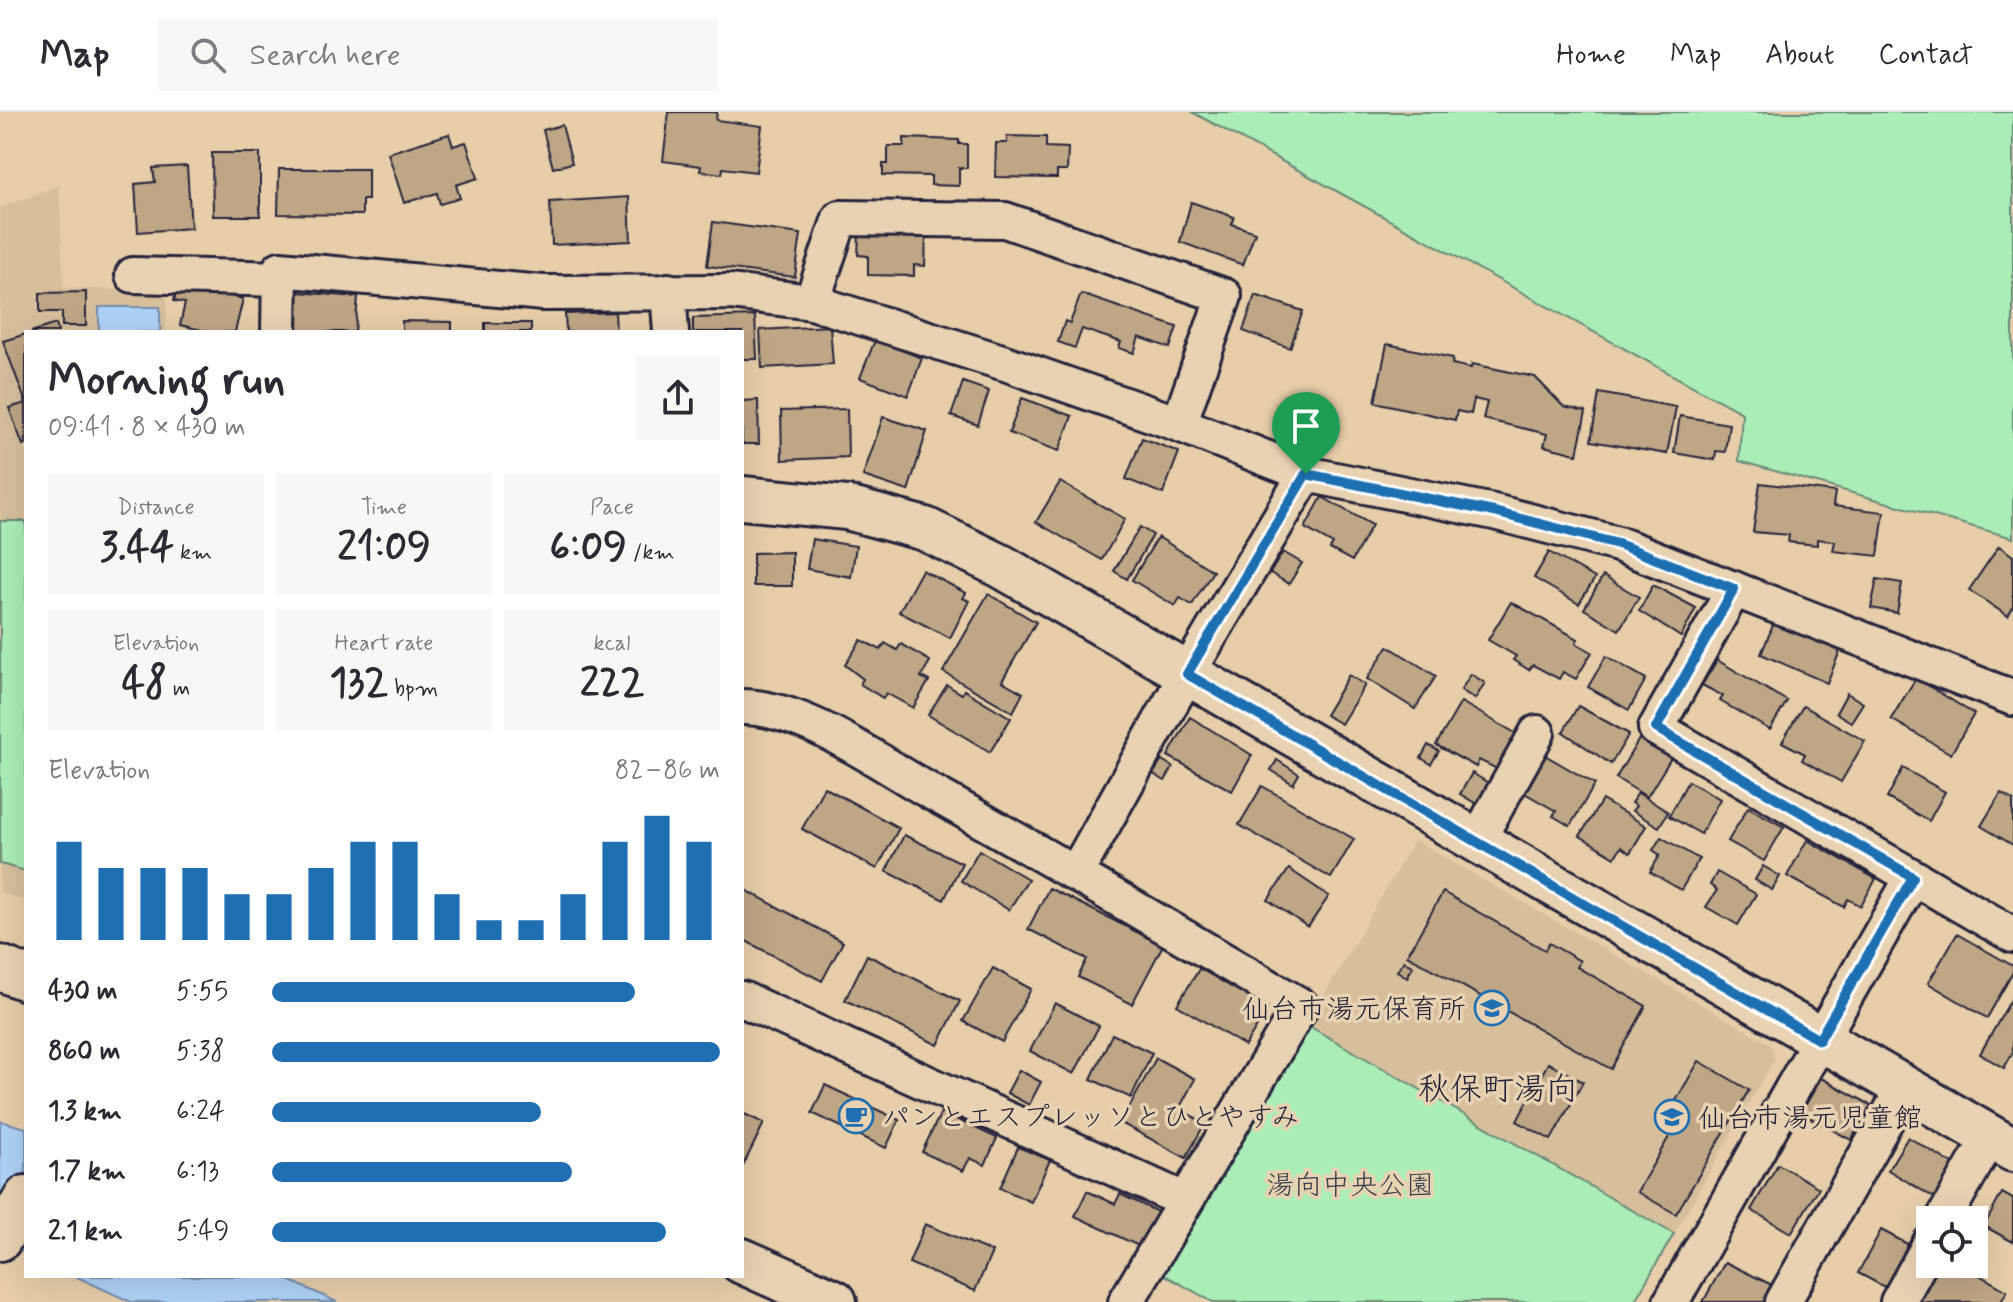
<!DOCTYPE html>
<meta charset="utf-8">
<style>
body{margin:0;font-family:Mynerve,"Klee One",sans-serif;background:#f7f7f7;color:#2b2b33;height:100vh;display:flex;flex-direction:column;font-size:30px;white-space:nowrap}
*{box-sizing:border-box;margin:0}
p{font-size:26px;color:#7c7c81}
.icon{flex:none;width:44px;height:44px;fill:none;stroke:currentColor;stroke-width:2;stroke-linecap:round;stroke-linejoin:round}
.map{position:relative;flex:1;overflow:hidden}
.side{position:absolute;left:24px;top:218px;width:720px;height:948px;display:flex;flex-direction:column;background:#fff;border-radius:0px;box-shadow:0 8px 32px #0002}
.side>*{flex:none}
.fabs{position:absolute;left:1916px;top:1094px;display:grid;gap:16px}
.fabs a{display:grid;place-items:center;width:72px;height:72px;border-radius:0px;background:#fff;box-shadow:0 8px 32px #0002;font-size:40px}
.pin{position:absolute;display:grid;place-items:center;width:68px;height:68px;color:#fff;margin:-82px -34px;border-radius:50% 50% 50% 0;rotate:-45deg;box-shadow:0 0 8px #0007}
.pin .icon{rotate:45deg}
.round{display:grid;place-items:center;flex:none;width:84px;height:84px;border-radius:0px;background:#f7f7f7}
.overview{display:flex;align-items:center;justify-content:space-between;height:136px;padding:0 24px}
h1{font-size:44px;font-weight:700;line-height:60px}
.figures{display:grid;grid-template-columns:repeat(3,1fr);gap:12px;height:136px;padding:8px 24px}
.figures div{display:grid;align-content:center;border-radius:0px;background:#f7f7f7;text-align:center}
.figures b{font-size:40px;font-weight:700}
.figures small{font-size:22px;font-weight:400}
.figures p{font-size:22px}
.chart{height:224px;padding:16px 24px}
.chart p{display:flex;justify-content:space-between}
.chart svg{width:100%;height:144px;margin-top:8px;stroke:#1f6fb2;stroke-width:6}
ul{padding:0 24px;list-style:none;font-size:26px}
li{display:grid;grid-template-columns:128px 96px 1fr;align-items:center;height:60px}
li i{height:20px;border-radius:10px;background:#1f6fb2}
header{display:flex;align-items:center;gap:48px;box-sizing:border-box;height:112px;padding:0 40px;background:#fff;border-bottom:2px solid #e1e1e2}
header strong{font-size:38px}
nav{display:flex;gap:44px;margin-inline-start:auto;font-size:28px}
.search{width:560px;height:72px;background:#f7f7f7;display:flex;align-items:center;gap:20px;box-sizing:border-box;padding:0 28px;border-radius:0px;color:#7c7c81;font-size:30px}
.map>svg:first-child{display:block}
.built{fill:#d7bf9c}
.green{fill:#abedb7;stroke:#668879;stroke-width:2}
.water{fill:#aed2f7;stroke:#768cac;stroke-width:2}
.building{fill:#bfa685;stroke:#22223b;stroke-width:2}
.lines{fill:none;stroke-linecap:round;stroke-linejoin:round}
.minor-casing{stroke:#22223b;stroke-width:40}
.tertiary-casing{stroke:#22223b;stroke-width:48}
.primary-casing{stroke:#22223b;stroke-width:50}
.minor{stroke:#e9d2b2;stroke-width:34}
.tertiary{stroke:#e9d2b2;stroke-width:42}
.primary{stroke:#e9d2b2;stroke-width:44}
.route-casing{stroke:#fff;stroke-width:16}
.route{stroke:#1f6fb2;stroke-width:10}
.labels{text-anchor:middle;stroke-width:7;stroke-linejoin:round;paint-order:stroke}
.poi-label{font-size:28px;fill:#22223b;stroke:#e9d2b2;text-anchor:start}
.park-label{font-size:28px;fill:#37404e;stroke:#e9d2b2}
.quarter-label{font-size:32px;fill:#22223b;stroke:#e9d2b2}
</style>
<header>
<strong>Map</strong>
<div class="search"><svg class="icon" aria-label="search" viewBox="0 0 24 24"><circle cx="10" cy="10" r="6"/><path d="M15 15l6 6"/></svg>Search here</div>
<nav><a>Home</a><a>Map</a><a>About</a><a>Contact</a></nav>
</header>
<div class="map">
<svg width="2013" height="1190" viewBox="0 0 2013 1190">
<rect width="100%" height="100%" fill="#e7cea9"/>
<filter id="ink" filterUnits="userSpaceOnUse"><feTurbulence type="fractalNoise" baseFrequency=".0125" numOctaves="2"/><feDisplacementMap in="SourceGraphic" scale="16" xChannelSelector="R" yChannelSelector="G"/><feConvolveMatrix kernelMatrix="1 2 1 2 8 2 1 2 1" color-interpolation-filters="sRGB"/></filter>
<g filter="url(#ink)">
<g class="built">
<path d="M59 73 64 176 167 179 166 220H26V789L0 780V96Z"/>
<path d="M1414 728 1770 932 1775 946 1674 1122 1307 913Z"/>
</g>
<g class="green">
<path d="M1192 0H2013V426L1739 349 1742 301Z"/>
<path d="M0 409H26V759L0 752Z"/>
<path d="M1307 913 1674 1122 1634 1190H1213L1163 1162Z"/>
</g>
<g class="water">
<rect x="99" y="195" width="61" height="25"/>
<path d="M0 1009 26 1016V1142L0 1130Z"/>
<path d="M75 1164H280L337 1190H131Z"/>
</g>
<g class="building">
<path d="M669 0H717L716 8 762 14 756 60 723 56 722 62 700 59 701 54 663 49Z"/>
<path d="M562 13 572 51 553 56 543 18Z"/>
<path d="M449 22 453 34 466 30 478 66 456 73 460 86 440 92 437 81 404 91 388 41Z"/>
<path d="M1007 24 1046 25V35L1068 36 1067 59H1057V66L995 65 996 31H1007Z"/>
<path d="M904 26 959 28V32H967V56H959V74L931 73V64L883 63V52H888V34H904Z"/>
<path d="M212 41H260V104H213Z"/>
<path d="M187 54 191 116 138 120 135 72 155 70 153 56Z"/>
<path d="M279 57H368V88H362V103L278 102Z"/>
<path d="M629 85 631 129 552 133 550 90Z"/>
<path d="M1191 90 1234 105 1232 112 1255 120 1243 153 1180 130Z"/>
<path d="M713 110 801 122 795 165 707 154Z"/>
<path d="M859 122 926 123 925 154 914 153V164L868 163V144L858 143Z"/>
<path d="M178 172 243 187 235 220H210L180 213 185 191 174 189Z"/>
<path d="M86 180V214H62V200H40V181Z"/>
<path d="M298 180 358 185 355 220H294Z"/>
<path d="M1081 182 1177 215 1170 236 1139 225 1134 241 1119 236 1121 230 1082 217 1075 236 1058 230 1065 209 1070 211Z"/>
<path d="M1255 183 1303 199 1290 236 1243 219Z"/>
<path d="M615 200 616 220H566L565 202Z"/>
<path d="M755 204 757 247H742V220H693V206Z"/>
<path d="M402 209 452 210V220H402Z"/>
<rect x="485" y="211" width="46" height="9"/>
<path d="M56 212 58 220H31Z"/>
<path d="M830 214 833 252 762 256 760 218Z"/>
<path d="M26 222V291L3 229Z"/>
<path d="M875 228 922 246 908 284 860 266Z"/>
<path d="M1387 232 1453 246 1452 252 1471 256 1472 252 1535 265 1564 295 1586 300 1577 342 1544 334 1547 322 1483 307 1487 290 1474 287 1471 302 1457 299 1455 308 1375 290Z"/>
<path d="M963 270 989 279 978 313 951 304Z"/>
<path d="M1599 281 1676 295 1667 342 1591 329Z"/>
<path d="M1022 286 1072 304 1059 339 1009 321Z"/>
<path d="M758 288 759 332H742V289Z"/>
<path d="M26 291V332L23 333 9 296Z"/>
<path d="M847 297 848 345 782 348 781 299Z"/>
<path d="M1680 304 1729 312 1725 340 1716 339 1715 348 1674 341Z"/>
<path d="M883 305 927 319 908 379 863 364Z"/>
<path d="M1142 326 1179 340 1163 382 1126 367Z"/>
<path d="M1060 370 1125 407 1102 448 1036 410Z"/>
<path d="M1760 371 1835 380 1833 394 1884 400 1878 444 1833 439 1835 429 1817 427V433L1788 430 1789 423 1753 420Z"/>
<path d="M1322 385 1372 413 1352 449 1330 437 1333 432 1305 416Z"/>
<path d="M1140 415 1153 423 1127 467 1114 459Z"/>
<path d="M1158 425 1213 459 1192 493 1180 486 1175 494 1132 468Z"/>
<path d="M812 427 856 434 851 465 807 457Z"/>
<path d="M1999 434 2013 444V495L2008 504 1969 478Z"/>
<path d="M792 440V474H753V441Z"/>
<path d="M1283 440 1302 451 1289 472 1270 461Z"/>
<path d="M1549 440 1595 466 1579 492 1534 466Z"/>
<path d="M922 458 966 481 963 486 969 489 950 526 899 500Z"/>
<path d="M1603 464 1639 485 1619 518 1584 497Z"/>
<path d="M1877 467 1902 471 1897 501 1871 496Z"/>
<path d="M1653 473 1696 496 1681 525 1639 499Z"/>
<path d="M988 482 1036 510 1002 569 1023 581 1013 600 943 560Z"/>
<path d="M1511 490 1578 527 1576 531 1592 540 1576 567 1563 560 1559 567 1533 553 1529 558 1513 548 1516 544 1488 528Z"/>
<path d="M1774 511 1840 539 1827 571 1761 542Z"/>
<path d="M861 528 881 538 885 531 897 538 901 532 930 549 921 565 929 569 913 596 886 581 883 586 860 572 863 567 845 553Z"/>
<path d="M1388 534 1436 564 1415 597 1367 567Z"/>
<path d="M1606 544 1646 567 1629 598 1588 575Z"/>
<path d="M1717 548 1787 589 1770 618 1720 589 1723 584 1702 573Z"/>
<path d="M1471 562 1485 571 1475 587 1461 578Z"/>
<path d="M1349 563 1365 573 1341 612 1325 603Z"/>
<path d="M1916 566 1974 602 1951 642 1891 607Z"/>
<path d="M947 573 962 582 964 578 1011 606 990 640 928 603Z"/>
<path d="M1847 581 1863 591 1851 610 1836 601Z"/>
<path d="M1461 590 1517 622 1497 657 1479 648 1476 655 1436 633Z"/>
<path d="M1578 594 1629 622 1611 652 1563 620Z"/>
<path d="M1803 594 1865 629 1841 670 1802 648 1805 642 1782 630Z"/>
<path d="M1190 605 1252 643 1232 679 1168 644Z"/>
<path d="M1639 627 1671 646 1647 685 1616 666Z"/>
<path d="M1428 633 1439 639 1431 652 1421 646Z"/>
<path d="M1543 642 1595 672 1570 714 1553 704 1556 699 1521 679Z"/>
<path d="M1162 648 1173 655 1165 669 1153 662Z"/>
<path d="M1277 648 1299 662 1293 672 1271 658Z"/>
<path d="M1903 656 1945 680 1929 709 1887 686Z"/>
<path d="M1472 661 1492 673 1480 694 1460 682Z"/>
<path d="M1688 669 1720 687 1701 722 1669 704Z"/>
<path d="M1262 674 1354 727 1331 766 1239 713Z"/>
<path d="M824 675 899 716 877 757 802 717Z"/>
<path d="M1638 681 1668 700 1659 715 1632 699 1636 694 1631 691Z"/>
<path d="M2001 681 2013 688V733L1981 714Z"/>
<path d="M1602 688 1646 714 1630 741 1621 735 1615 745 1580 724Z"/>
<path d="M1748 695 1784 715 1764 749 1728 729Z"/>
<path d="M904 723 962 751 944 788 886 759Z"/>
<path d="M1661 725 1699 747 1681 778 1650 760 1660 743 1653 738Z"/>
<path d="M1807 728 1876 767 1861 794 1848 787 1844 795 1787 764Z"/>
<path d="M979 738 1028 767 1009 798 961 769Z"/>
<path d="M1763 754 1780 764 1772 778 1755 768Z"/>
<path d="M1289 757 1329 784 1308 815 1268 788Z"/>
<path d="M1717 760 1756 782 1738 813 1706 795 1717 778 1710 773Z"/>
<path d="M742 776 843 830 822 869 742 827Z"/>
<path d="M1049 776 1163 833 1132 892 1078 865 1087 847 1028 817Z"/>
<path d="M1443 780 1545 838 1549 831 1580 849 1577 855 1646 894 1611 957 1407 843Z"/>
<path d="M1957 822 2013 854V860L1987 906 1928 871Z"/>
<path d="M867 843 960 889 938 933 845 888Z"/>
<path d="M1404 849 1413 854 1407 865 1397 859Z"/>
<path d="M1201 854 1269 895 1245 934 1177 893Z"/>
<path d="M993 856 1031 877 1002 930 963 909Z"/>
<path d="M2013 884V940L2004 956 1980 942Z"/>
<path d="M1055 891 1099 914 1074 962 1030 939Z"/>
<path d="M1112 922 1152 941 1131 986 1091 967Z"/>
<path d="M1156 946 1195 967 1179 997 1205 1011 1186 1046 1121 1011Z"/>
<path d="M1699 949 1749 978 1676 1102 1637 1080 1673 1018 1662 1012Z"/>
<path d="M1548 951 1583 970 1551 1028 1517 1009Z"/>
<path d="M1019 958 1041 970 1029 993 1007 981Z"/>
<path d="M1821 966 1871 993 1851 1028 1801 1001Z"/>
<path d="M825 973 899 1008 886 1036 812 1001Z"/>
<path d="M941 1000 997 1026 985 1053 970 1046 963 1059 922 1040Z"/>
<path d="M742 1001 764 1011 742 1056Z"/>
<path d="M1908 1025 1958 1055 1938 1088 1888 1058Z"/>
<path d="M1018 1035 1050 1048 1031 1090 1000 1076Z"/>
<path d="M1778 1052 1819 1076 1791 1121 1751 1098Z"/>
<path d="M1087 1079 1115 1092 1120 1082 1162 1102 1145 1137 1075 1104Z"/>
<path d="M2002 1081 2013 1087V1130L1984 1114Z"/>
<path d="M925 1112 992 1140 975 1179 909 1151Z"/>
<path d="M1881 1118 1917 1137 1894 1180 1858 1161Z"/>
<path d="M1725 1150 1776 1175 1767 1190H1703Z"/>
<path d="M1937 1152H1960L2007 1179 2001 1190H1924L1918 1186Z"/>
</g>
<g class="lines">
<g class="minor-casing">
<g id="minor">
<path d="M133 163 280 167"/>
<path d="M668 179 671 220"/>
<path d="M812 190 840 106 1005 108 1224 184 1179 312"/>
<path d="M279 220 280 157 543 181 730 180 812 190 1005 251 1179 312 1306 362 1494 400 1618 432 2013 586"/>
<path d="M1734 477 1656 616 2013 823"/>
<path d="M742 595C805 595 879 651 933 681 1057 750 1179 822 1301 894L1126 1190"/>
<path d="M1477 729 1537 621"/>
<path d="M1076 761 1187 562 1306 362"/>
<path d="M742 887 1184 1088"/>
<path d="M1943 1108 1990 1025"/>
<path d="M1671 1190 1913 765"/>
<path d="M1783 1190 1904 976"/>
<path d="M1898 1190 1930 1132"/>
</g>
</g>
<g class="tertiary-casing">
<g id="tertiary">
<path d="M742 386 847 396 925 417 1001 454 2013 1038"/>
<path d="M0 1127 26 1085"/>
</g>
</g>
<g class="primary-casing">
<g id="primary">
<path d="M0 856 26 866"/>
<path d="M742 1149 834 1190"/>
</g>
</g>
<use href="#minor" class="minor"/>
<use href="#tertiary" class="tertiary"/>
<use href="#primary" class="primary"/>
</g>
</g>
<g class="lines" filter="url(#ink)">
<g class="route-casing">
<path id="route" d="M1306 362 1494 400 1618 432 1734 477 1656 616 1913 765 1819 928 1187 562Z"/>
</g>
<use href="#route" class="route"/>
</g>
<defs>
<g id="school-ring" transform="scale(1.8)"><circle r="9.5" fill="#e9d2b2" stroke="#1f6fb2" stroke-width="1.5"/><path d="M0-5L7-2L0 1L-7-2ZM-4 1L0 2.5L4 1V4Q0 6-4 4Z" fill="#1f6fb2"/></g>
<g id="cafe-ring" transform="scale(1.8)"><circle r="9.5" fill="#e9d2b2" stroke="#1f6fb2" stroke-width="1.5"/><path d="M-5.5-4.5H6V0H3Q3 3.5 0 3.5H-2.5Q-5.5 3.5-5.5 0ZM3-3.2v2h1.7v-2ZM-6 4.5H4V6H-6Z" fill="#1f6fb2"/></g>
</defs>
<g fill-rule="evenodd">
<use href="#school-ring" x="1492" y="896"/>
<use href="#cafe-ring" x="856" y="1004"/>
<use href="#school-ring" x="1672" y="1005"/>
</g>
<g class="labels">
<g class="poi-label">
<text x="1466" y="906" text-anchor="end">仙台市湯元保育所</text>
<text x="882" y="1014">パンとエスプレッソとひとやすみ</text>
<text x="1698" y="1015">仙台市湯元児童館</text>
</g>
<g class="park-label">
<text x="1350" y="1082">湯向中央公園</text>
</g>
<g class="quarter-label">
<text x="1498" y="987">秋保町湯向</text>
</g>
</g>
</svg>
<div class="fabs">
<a><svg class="icon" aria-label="locate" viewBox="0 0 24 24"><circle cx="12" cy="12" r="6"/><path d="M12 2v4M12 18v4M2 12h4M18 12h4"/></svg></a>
</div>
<div class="pin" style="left:1306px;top:362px;background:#1e9e55"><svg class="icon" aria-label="arrive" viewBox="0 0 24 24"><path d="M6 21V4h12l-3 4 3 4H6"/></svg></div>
<section class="side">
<div class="overview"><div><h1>Morning run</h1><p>09:41 · 8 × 430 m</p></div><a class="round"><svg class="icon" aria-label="share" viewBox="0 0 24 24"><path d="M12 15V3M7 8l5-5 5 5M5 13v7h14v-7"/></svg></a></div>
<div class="figures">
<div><p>Distance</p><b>3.44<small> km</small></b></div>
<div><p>Time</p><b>21:09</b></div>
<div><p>Pace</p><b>6:09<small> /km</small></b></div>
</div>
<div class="figures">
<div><p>Elevation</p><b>48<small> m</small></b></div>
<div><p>Heart rate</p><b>132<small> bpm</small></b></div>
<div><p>kcal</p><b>222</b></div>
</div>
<div class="chart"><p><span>Elevation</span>82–86 m</p>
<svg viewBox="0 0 160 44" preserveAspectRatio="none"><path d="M5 44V14M15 44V22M25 44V22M35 44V22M45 44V30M55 44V30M65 44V22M75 44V14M85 44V14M95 44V30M105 44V38M115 44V38M125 44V30M135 44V14M145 44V6M155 44V14"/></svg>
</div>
<ul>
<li><b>430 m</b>5:55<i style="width:81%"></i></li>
<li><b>860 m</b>5:38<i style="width:100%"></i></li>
<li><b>1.3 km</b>6:24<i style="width:60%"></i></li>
<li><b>1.7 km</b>6:13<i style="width:67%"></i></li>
<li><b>2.1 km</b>5:49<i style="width:88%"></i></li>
</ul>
</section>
</div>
